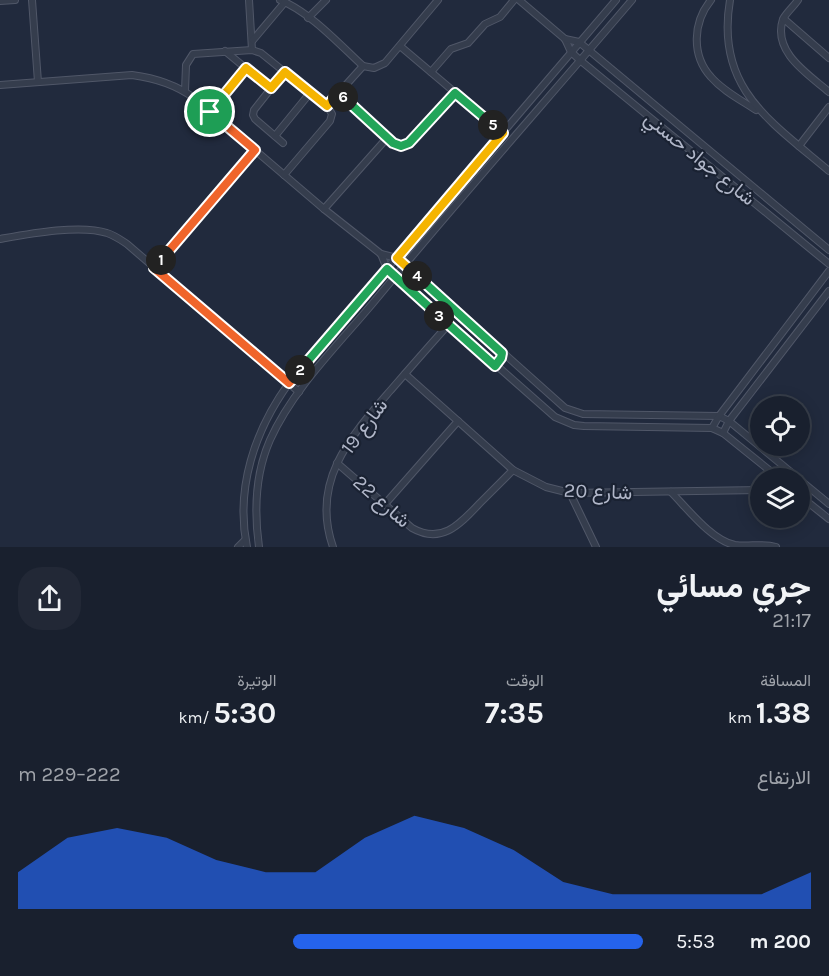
<!DOCTYPE html>
<html lang="ar">
<meta charset="utf-8">
<style>
body{margin:0;font-family:Karla,Vazirmatn,sans-serif;background:#222836;color:#f1f3f6;direction:rtl;height:100vh;display:flex;flex-direction:column;font-size:22px;white-space:nowrap}
*{box-sizing:border-box;margin:0}
p{font-size:20px;color:#9fa3aa}
.icon{flex:none;width:33px;height:33px;fill:none;stroke:currentColor;stroke-width:2;stroke-linecap:round;stroke-linejoin:round}
.map{position:relative;height:547px;overflow:hidden;direction:ltr}
.drawer{display:flex;flex-direction:column;background:#19202e;flex:1}
.drawer>*{flex:none}
.buttons{position:absolute;left:750px;top:396px;display:grid;gap:12px}
.buttons a{display:grid;place-items:center;width:60px;height:60px;border-radius:50%;background:#19202e;box-shadow:0 3px 15px #0003,0 0 0 2px #373e4a;font-size:30px}
.pin{position:absolute;display:grid;place-items:center;width:51px;height:51px;color:#fff;margin:-26px;border:3px solid #fff;border-radius:50%;box-shadow:0 2px 6px #0007}
.km{position:absolute;width:30px;height:30px;margin:-15px;border-radius:50%;background:#222;color:#fff;font-size:16px;line-height:30px;text-align:center}
.round{display:grid;place-items:center;flex:none;width:63px;height:63px;border-radius:24px;background:#222836}
.headline{display:flex;align-items:center;justify-content:space-between;height:102px;padding:0 18px}
h1{font-size:33px;font-weight:700;line-height:45px}
.metrics{display:grid;grid-template-columns:repeat(3,1fr);gap:9px;height:102px;padding:6px 18px}
.metrics div{display:grid;align-content:center}
.metrics b{font-size:30px;font-weight:700}
.metrics small{font-size:16px;font-weight:400}
.metrics p{font-size:16px}
.chart{height:168px;padding:12px 18px}
.chart p{display:flex;justify-content:space-between}
.chart svg{width:100%;height:108px;margin-top:6px;fill:#2563eb;opacity:.7}
ul{padding:0 18px;list-style:none;font-size:20px}
li{display:grid;grid-template-columns:96px 72px 1fr;align-items:center;height:45px}
li i{height:15px;border-radius:8px;background:#2563eb}
.map>svg:first-child{display:block}
.lines{fill:none;stroke-linecap:round;stroke-linejoin:round}
.street-casing{stroke:#505768;stroke-width:8}
.street{stroke:#353d4d;stroke-width:6}
.split-1-casing{stroke:#fff;stroke-width:12}
.split-2-casing{stroke:#fff;stroke-width:12}
.split-3-casing{stroke:#fff;stroke-width:12}
.split-4-casing{stroke:#fff;stroke-width:12}
.split-5-casing{stroke:#fff;stroke-width:12}
.split-6-casing{stroke:#fff;stroke-width:12}
.split-7-casing{stroke:#fff;stroke-width:12}
.split-1{stroke:#f0652b;stroke-width:8}
.split-2{stroke:#f0652b;stroke-width:8}
.split-3{stroke:#22a559;stroke-width:8}
.split-4{stroke:#22a559;stroke-width:8}
.split-5{stroke:#f5b400;stroke-width:8}
.split-6{stroke:#22a559;stroke-width:8}
.split-7{stroke:#f5b400;stroke-width:8}
.labels{text-anchor:middle;stroke-width:4.5;stroke-linejoin:round;paint-order:stroke}
.street-label{font-size:20px;fill:#b1b7c9;stroke:#1a2232}
</style>
<div class="map">
<svg width="829" height="547" viewBox="0 0 829 547">
<rect width="100%" height="100%" fill="#212a3d"/>
<g class="lines">
<g class="street-casing">
<g id="street">
<path d="M32 0 38 82"/>
<path d="M249 0 252 50"/>
<path d="M280 0C310 12 339 44 363 66L374 68 385 63 438 0"/>
<path d="M519 0 565 39 571 52 581 61 829 264"/>
<path d="M711 0C693 22 691 55 711 77 723 91 741 100 756 110"/>
<path d="M730 0C715 88 770 121 829 171"/>
<path d="M798 0C794 6 786 13 783 19 772 52 808 74 829 92"/>
<path d="M0 1 15 0"/>
<path d="M308 18 326 0"/>
<path d="M784 19 829 58"/>
<path d="M565 39 579 42 829 250"/>
<path d="M253 40 285 2"/>
<path d="M400 46 503 133"/>
<path d="M225 51 271 89"/>
<path d="M431 72 451 49 468 43 485 24 500 17 514 0"/>
<path d="M0 85 132 75C155 78 175 84 194 98L324 209 381 254 387 269 555 417 574 425 584 426 712 428 723 433 779 478"/>
<path d="M185 91 186 65 193 54 252 50 261 53 327 106 332 114 330 121 284 175"/>
<path d="M338 93 393 143 401 146 409 143 455 92"/>
<path d="M327 106 363 66"/>
<path d="M210 112 246 68"/>
<path d="M275 136 310 93"/>
<path d="M283 143 255 119 253 115 254 110 284 72"/>
<path d="M799 146 829 107"/>
<path d="M324 209 387 138"/>
<path d="M0 239C28 234 80 224 107 233 114 235 121 240 127 244L299 392"/>
<path d="M381 254 397 258 565 408 583 414 719 416 729 421 798 478"/>
<path d="M155 268 255 150"/>
<path d="M405 374 513 470 546 487 570 493 760 490"/>
<path d="M712 428 719 416 829 271"/>
<path d="M723 433 729 421 829 291"/>
<path d="M337 463 412 528C442 545 460 524 480 503 491 492 502 481 513 470"/>
<path d="M800 480 829 504"/>
<path d="M671 492C687 508 712 541 735 545 749 547 762 543 776 547"/>
<path d="M570 493 596 547"/>
<path d="M800 496 829 519"/>
<path d="M385 504 458 421"/>
<path d="M238 547 245 540"/>
<path d="M247 547C235 488 255 430 289 383L616 0"/>
<path d="M259 547C254 511 255 474 270 440 293 389 337 346 373 303 458 200 546 101 632 0"/>
<path d="M333 547C310 481 351 436 390 391 410 368 429 346 449 324"/>
</g>
</g>
<use href="#street" class="street"/>
</g>
<g class="lines">
<g class="split-1-casing">
<path id="split-1" d="M161 260 255 150 210 112"/>
</g>
<g class="split-2-casing">
<path id="split-2" d="M161 260 154 268 289 383 300 370"/>
</g>
<g class="split-3-casing">
<path id="split-3" d="M300 370 387 269 439 316"/>
</g>
<g class="split-4-casing">
<path id="split-4" d="M417 276 502 353 501 358 495 366 439 316"/>
</g>
<g class="split-5-casing">
<path id="split-5" d="M417 276 397 258 503 133 493 125"/>
</g>
<g class="split-6-casing">
<path id="split-6" d="M343 97 393 143 401 146 409 143 455 93 493 125"/>
</g>
<g class="split-7-casing">
<path id="split-7" d="M210 112 246 68 271 88 285 72 327 106 338 93 343 97"/>
</g>
<use href="#split-1" class="split-1"/>
<use href="#split-2" class="split-2"/>
<use href="#split-3" class="split-3"/>
<use href="#split-4" class="split-4"/>
<use href="#split-5" class="split-5"/>
<use href="#split-6" class="split-6"/>
<use href="#split-7" class="split-7"/>
</g>
<g class="labels">
<g class="street-label">
<text transform="translate(700 158) rotate(39)" y="7">شارع جواد حسني</text>
<text transform="translate(364 426) rotate(-53)" y="7">شارع 19</text>
<text transform="translate(598 491) rotate(2)" y="7">شارع 20</text>
<text transform="translate(382 501) rotate(41)" y="7">شارع 22</text>
</g>
</g>
</svg>
<div class="buttons">
<a><svg class="icon" aria-label="locate" viewBox="0 0 24 24"><circle cx="12" cy="12" r="6"/><path d="M12 2v4M12 18v4M2 12h4M18 12h4"/></svg></a>
<a><svg class="icon" aria-label="layers" viewBox="0 0 24 24"><path d="M12 4l9 5-9 5-9-5zM3 14l9 5 9-5"/></svg></a>
</div>
<div class="pin" style="left:210px;top:112px;background:#1e9e55"><svg class="icon" aria-label="arrive" viewBox="0 0 24 24"><path d="M6 21V4h12l-3 4 3 4H6"/></svg></div>
<b class="km" style="left:161px;top:260px">1</b>
<b class="km" style="left:300px;top:370px">2</b>
<b class="km" style="left:439px;top:316px">3</b>
<b class="km" style="left:417px;top:276px">4</b>
<b class="km" style="left:493px;top:125px">5</b>
<b class="km" style="left:343px;top:97px">6</b>
</div>
<section class="drawer">
<div class="headline"><div><h1>جري مسائي</h1><p>21:17</p></div><a class="round"><svg class="icon" aria-label="share" viewBox="0 0 24 24"><path d="M12 15V3M7 8l5-5 5 5M5 13v7h14v-7"/></svg></a></div>
<div class="metrics">
<div><p>المسافة</p><b>1.38<small> km</small></b></div>
<div><p>الوقت</p><b>7:35</b></div>
<div><p>الوتيرة</p><b>5:30<small> /km</small></b></div>
</div>
<div class="chart"><p><span>الارتفاع</span>222–229 m</p>
<svg viewBox="0 0 160 44" preserveAspectRatio="none"><path d="M0 44V29L10 15L20 11L30 15L40 24L50 29L60 29L70 15L80 6L90 11L100 20L110 33L120 38L130 38L140 38L150 38L160 29V44z"/></svg>
</div>
<ul>
<li><b>200 m</b>5:53<i style="width:56%"></i></li>
</ul>
</section>
